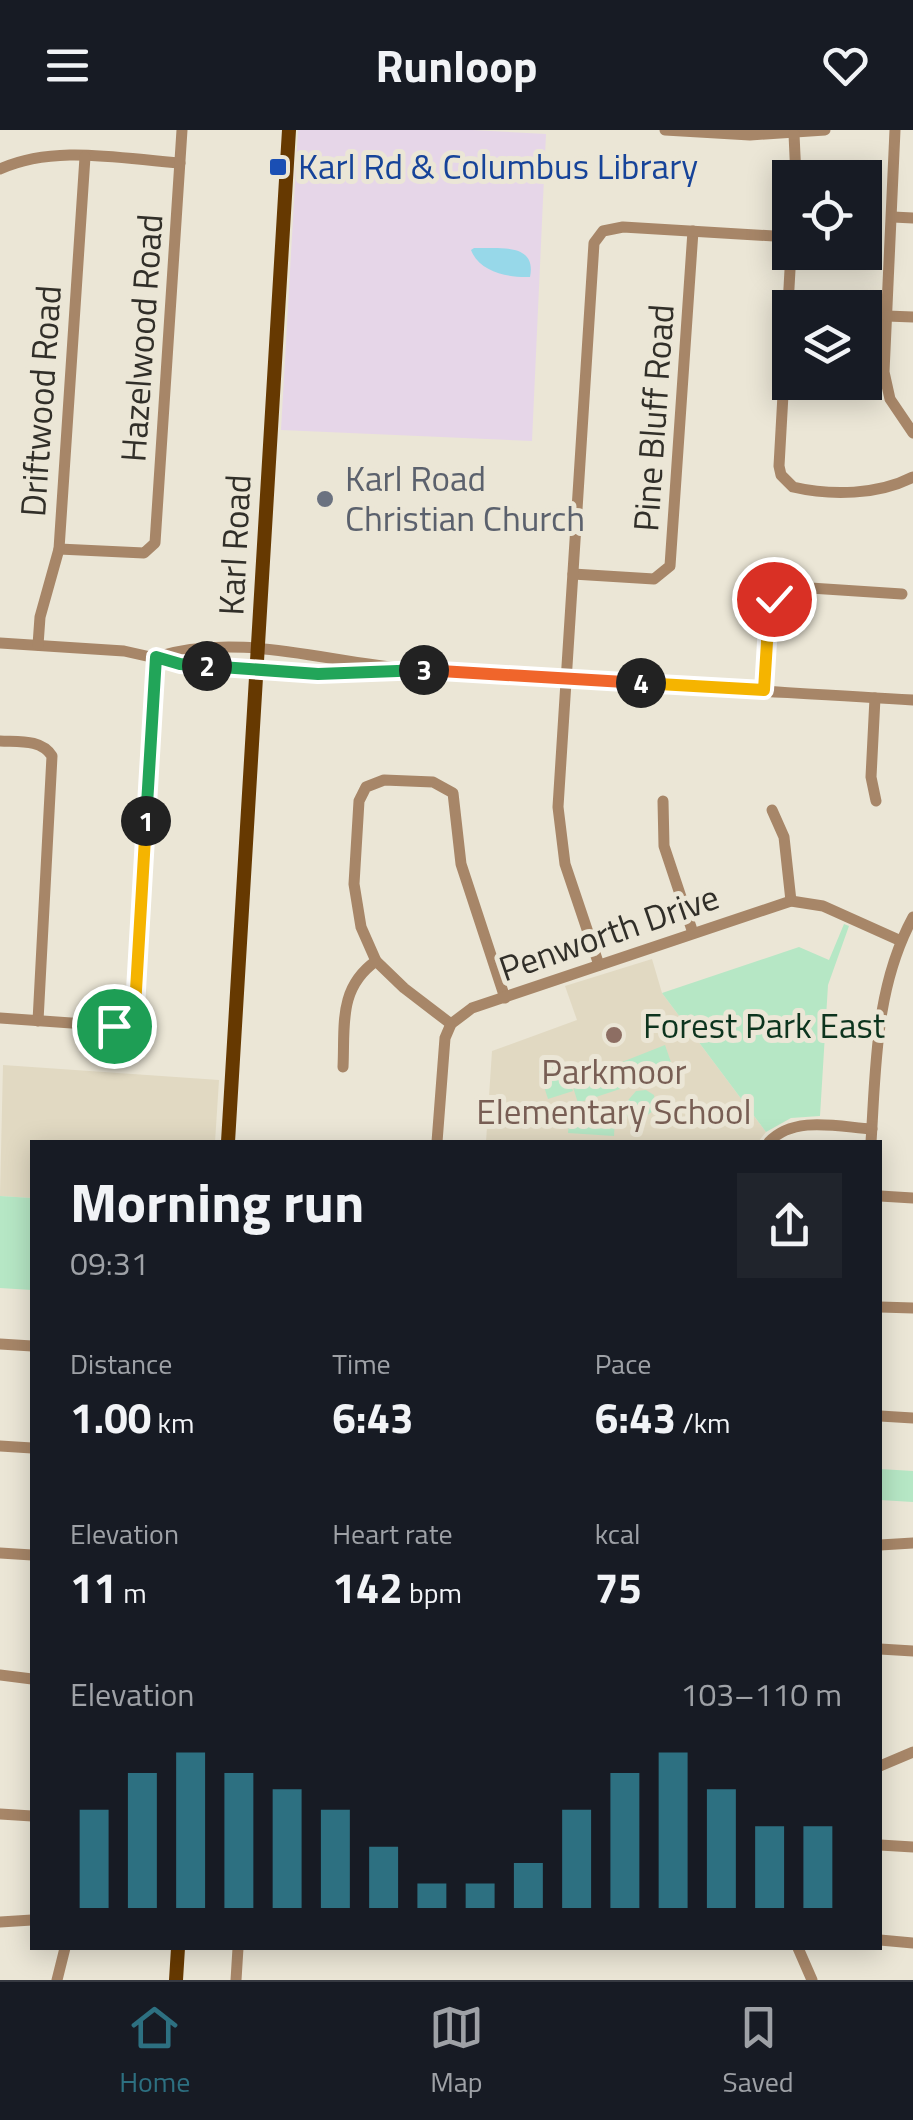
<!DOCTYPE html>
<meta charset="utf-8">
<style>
body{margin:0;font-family:"Titillium Web",sans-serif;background:#20242c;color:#f1f3f6;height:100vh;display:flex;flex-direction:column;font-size:38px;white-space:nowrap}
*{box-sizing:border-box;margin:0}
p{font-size:32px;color:#9ea1a6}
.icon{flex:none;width:55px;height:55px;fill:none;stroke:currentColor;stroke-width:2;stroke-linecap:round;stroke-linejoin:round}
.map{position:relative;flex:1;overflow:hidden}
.drawer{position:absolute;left:30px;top:1010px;width:852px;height:810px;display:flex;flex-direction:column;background:#171b24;border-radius:0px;box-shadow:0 5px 25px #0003}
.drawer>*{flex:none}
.tools{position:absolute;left:772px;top:30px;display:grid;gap:20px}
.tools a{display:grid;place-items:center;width:110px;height:110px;border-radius:0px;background:#171b24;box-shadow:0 5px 25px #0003;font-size:50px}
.pin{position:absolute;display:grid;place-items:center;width:85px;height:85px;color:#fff;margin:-42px;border:5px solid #fff;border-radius:50%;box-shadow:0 2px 10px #0007}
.km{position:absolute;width:50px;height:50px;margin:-25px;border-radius:50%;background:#222;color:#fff;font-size:28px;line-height:50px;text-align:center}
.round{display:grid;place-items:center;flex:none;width:105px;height:105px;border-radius:0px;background:#20242c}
.overview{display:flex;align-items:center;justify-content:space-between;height:170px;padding:0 40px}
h1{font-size:55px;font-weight:700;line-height:75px}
.figures{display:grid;grid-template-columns:repeat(3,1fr);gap:15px;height:170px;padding:10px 40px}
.figures div{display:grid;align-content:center}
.figures b{font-size:42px;font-weight:700}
.figures small{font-size:28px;font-weight:400}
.figures p{font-size:28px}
.chart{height:280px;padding:20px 40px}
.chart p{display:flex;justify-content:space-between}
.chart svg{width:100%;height:180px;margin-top:10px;stroke:#2d7081;stroke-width:6}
header{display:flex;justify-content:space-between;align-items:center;height:130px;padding:0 40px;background:#171b24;font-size:45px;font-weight:700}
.tabs{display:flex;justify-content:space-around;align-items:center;height:140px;border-top:2px solid #363941;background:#171b24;font-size:28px;color:#9ea1a6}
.tabs a{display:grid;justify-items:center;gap:5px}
.tabs .on{color:#2d7081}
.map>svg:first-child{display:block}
.commercial{fill:#e6d6e8}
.built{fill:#e1d9c2}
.green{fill:#b6e7c5}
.water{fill:#97d8e9}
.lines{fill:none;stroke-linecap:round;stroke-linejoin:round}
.minor{stroke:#a78668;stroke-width:11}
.major{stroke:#663901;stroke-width:14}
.split-1-casing{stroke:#fff;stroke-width:20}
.split-2-casing{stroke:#fff;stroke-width:20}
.split-3-casing{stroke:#fff;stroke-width:20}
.split-4-casing{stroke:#fff;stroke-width:20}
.split-5-casing{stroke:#fff;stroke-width:20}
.split-1{stroke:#f5b400;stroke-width:12}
.split-2{stroke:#22a559;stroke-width:12}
.split-3{stroke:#22a559;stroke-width:12}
.split-4{stroke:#f0652b;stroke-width:12}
.split-5{stroke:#f5b400;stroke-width:12}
.transit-dot{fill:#1a4fb4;stroke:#ebe6d6;stroke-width:4}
.worship-dot{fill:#6b7280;stroke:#ebe6d6;stroke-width:4}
.education-dot{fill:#8d6e63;stroke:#ebe6d6;stroke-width:4}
.labels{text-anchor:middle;stroke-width:10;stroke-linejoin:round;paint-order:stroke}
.transit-label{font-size:35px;fill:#164399;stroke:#ebe6d6;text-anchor:start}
.street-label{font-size:35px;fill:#312f29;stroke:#ebe6d6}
.worship-label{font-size:35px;fill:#5b616d;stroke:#ebe6d6;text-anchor:start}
.park-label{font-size:35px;fill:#0c341e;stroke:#ebe6d6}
.education-label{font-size:35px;fill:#785e54;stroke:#ebe6d6}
</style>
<header><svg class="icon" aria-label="menu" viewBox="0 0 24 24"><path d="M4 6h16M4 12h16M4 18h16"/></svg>Runloop<svg class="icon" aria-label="heart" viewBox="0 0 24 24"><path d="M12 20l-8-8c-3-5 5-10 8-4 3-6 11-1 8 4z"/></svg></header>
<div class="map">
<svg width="913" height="1850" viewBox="0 0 913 1850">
<rect width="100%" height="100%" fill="#ebe6d6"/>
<path class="commercial" d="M298 0H472L546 4 532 311 281 300Z"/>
<g class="built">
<path d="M652 829 662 863 766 1002 758 1012H486L492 921 577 890 565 856Z"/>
<path d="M3 935 219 950 215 1012H32V1068L0 1066Z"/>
</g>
<g class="green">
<path d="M844 794 849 796 828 855 820 986 791 988 766 1002 662 863 799 817 829 830Z"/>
<path d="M665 915 674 941 578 973 572 954 620 938 622 932Z"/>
<path d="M563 933 573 961 548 969 539 941Z"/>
<path d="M646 960 654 965 656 979 637 992 625 985 624 975 636 961Z"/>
<path d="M570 983 615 986 614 1006 568 1003Z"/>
<path d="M0 1066 32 1068V1160L0 1158Z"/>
<path d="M880 1339 913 1341V1372L880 1370Z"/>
</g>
<path class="water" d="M474 118C498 119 537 112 530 147 509 148 479 142 471 120Z"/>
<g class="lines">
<g class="minor">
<path d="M665 0 750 5 825 0"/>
<path d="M895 0 884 242 890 269 913 303"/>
<path d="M794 4 796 48"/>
<path d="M0 39C55 14 122 29 180 33"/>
<path d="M893 87 913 88"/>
<path d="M791 122 779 336 781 345 793 357C831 366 878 365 913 347"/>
<path d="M887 186 913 187"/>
<path d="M59 419 144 423 155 413 182 0"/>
<path d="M573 444 654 449 670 436 693 101"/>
<path d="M0 513 124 521 191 536 318 544 377 540"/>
<path d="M38 515 40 487 59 419 85 27"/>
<path d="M156 527C241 501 326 533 412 539 579 551 746 560 913 570"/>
<path d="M764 560 769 480C773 467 781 459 795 457L902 464"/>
<path d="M875 568 871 647 876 671"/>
<path d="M0 611C19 612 41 609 52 626L38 891"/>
<path d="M663 671 664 716 693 803"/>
<path d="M772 680 784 707 791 771"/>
<path d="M599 835 565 734 558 677 594 113 603 101 623 97 790 107"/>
<path d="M0 888 114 896 122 895 133 884 156 527"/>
<path d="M451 894 404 858 376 831 361 797 354 754 359 671 366 657 384 650 433 652 453 663 461 734 505 868"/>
<path d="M343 937C345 895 338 858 376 831"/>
<path d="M437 1012 445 908 451 894 472 878 791 771 823 776 901 811"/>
<path d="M769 1012C794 985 839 997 872 999"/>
<path d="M871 1012C876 936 875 857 913 787"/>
<path d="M880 1066 913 1068"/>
<path d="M880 1177 913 1178"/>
<path d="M0 1214 32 1216"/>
<path d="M880 1286 913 1288"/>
<path d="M0 1316 32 1318"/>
<path d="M880 1415 913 1413"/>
<path d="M0 1423 32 1425"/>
<path d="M880 1519 913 1521"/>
<path d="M0 1545 32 1549"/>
<path d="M880 1636 913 1622"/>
<path d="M0 1684 32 1686"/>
<path d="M880 1715 913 1717"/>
<path d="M0 1792 32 1790"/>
<path d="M880 1810 913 1813"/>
<path d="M798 1818 812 1850"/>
<path d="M57 1850 65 1818"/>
<path d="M236 1850 238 1818"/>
</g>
<g class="major">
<path d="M228 1012 289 0"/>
<path d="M176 1850 178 1818"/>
</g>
</g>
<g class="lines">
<g class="split-1-casing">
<path id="split-1" d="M114 896 128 891 135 877 146 691"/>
</g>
<g class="split-2-casing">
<path id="split-2" d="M146 691 156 527 180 534 207 536"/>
</g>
<g class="split-3-casing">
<path id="split-3" d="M207 536 318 544 424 540"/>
</g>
<g class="split-4-casing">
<path id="split-4" d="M424 540 641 553"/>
</g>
<g class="split-5-casing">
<path id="split-5" d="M641 553 764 560 769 480 774 469"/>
</g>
<use href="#split-1" class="split-1"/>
<use href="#split-2" class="split-2"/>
<use href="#split-3" class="split-3"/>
<use href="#split-4" class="split-4"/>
<use href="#split-5" class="split-5"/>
</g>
<rect class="transit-dot" x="268" y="27" width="20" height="20" rx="5"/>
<circle class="worship-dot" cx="325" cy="369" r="10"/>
<circle class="education-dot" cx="614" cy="905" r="10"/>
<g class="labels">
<g class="transit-label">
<text x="298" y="49">Karl Rd &amp; Columbus Library</text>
</g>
<g class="street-label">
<text transform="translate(142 208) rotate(-86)" y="12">Hazelwood Road</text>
<text transform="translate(41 271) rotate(-86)" y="12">Driftwood Road</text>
<text transform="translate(654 288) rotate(-86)" y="12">Pine Bluff Road</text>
<text transform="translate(235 415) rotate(-87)" y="12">Karl Road</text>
<text transform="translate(609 803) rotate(-19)" y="12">Penworth Drive</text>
</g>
<g class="worship-label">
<text x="345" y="361">Karl Road<tspan x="345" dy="40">Christian Church</tspan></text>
</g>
<g class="park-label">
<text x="764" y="908">Forest Park East</text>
</g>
<g class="education-label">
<text x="614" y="954">Parkmoor<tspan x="614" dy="40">Elementary School</tspan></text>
</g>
</g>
</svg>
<div class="tools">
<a><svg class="icon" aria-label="locate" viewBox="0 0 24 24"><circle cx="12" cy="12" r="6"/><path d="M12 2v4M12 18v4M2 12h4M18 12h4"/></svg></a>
<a><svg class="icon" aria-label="layers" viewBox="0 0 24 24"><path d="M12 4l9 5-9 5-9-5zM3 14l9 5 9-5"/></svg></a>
</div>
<div class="pin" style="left:114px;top:896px;background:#1e9e55"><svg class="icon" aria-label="arrive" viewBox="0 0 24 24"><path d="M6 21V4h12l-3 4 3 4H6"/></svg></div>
<div class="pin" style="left:774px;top:469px;background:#d93025"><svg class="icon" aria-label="check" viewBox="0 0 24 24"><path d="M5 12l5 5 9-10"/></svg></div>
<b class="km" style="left:146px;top:691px">1</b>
<b class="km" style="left:207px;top:536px">2</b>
<b class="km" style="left:424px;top:540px">3</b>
<b class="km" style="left:641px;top:553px">4</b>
<section class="drawer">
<div class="overview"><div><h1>Morning run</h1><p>09:31</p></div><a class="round"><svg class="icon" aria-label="share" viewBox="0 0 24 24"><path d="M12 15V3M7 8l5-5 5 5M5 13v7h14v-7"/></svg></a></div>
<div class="figures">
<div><p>Distance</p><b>1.00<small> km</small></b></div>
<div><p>Time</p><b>6:43</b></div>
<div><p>Pace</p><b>6:43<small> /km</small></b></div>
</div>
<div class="figures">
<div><p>Elevation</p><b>11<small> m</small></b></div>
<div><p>Heart rate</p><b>142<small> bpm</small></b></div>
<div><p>kcal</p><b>75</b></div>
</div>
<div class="chart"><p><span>Elevation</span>103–110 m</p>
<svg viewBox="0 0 160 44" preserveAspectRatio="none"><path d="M5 44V20M15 44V11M25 44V6M35 44V11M45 44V15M55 44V20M65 44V29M75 44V38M85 44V38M95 44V33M105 44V20M115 44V11M125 44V6M135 44V15M145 44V24M155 44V24"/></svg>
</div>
</section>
</div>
<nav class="tabs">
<a class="on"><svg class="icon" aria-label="home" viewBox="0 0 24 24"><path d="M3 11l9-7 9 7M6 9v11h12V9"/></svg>Home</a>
<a><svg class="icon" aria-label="map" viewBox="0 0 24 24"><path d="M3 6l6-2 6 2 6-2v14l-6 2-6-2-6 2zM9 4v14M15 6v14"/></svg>Map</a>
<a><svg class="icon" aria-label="saved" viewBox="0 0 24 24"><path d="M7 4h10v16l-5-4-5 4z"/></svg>Saved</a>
</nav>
